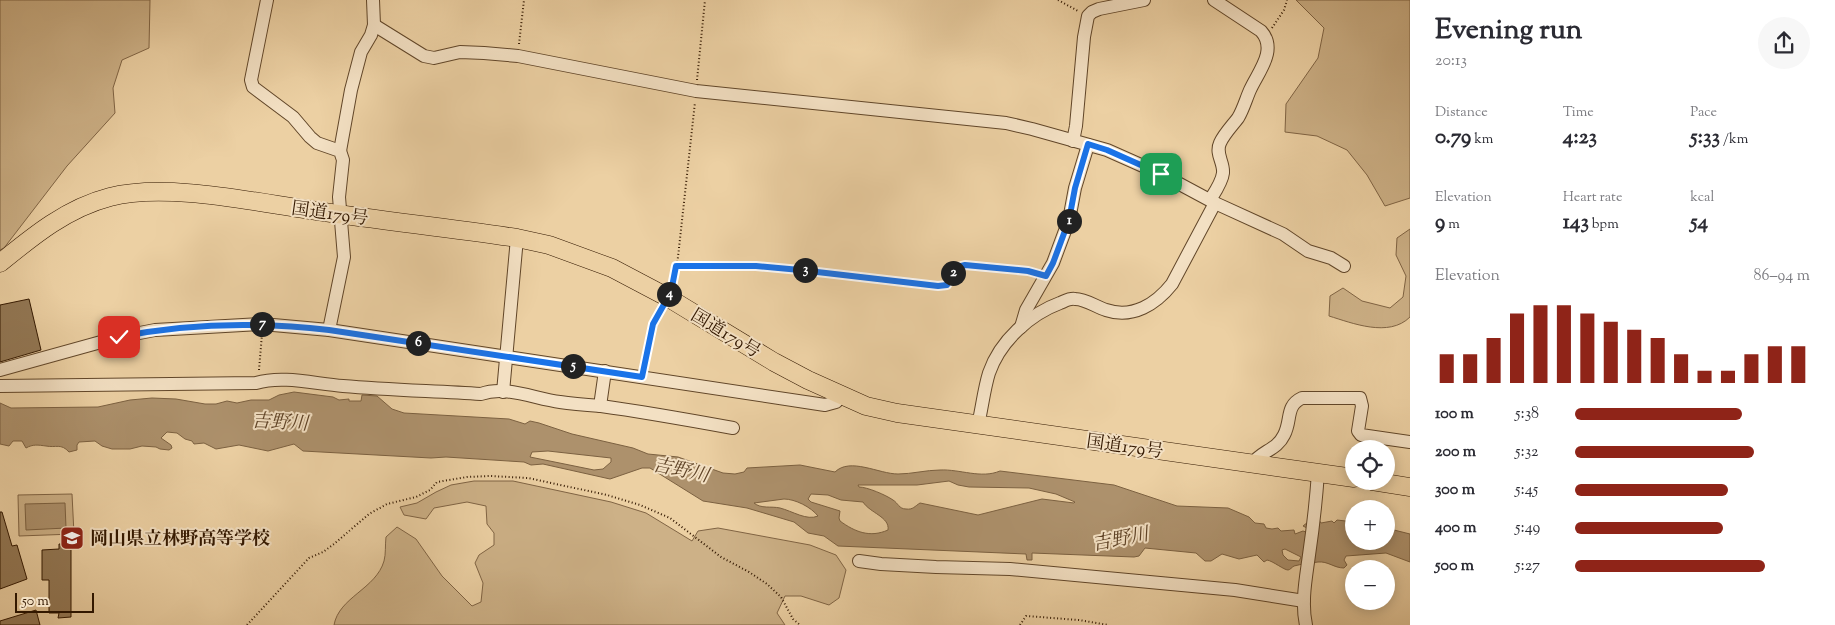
<!DOCTYPE html>
<meta charset="utf-8">
<style>
body{margin:0;font-family:"Sorts Mill Goudy","Noto Serif JP",serif;background:#f7f7f7;color:#2b2b33;height:100vh;display:flex;flex-direction:column;font-size:19px;white-space:nowrap}
*{box-sizing:border-box;margin:0}
p{font-size:16px;color:#7c7c81}
.icon{flex:none;width:28px;height:28px;fill:none;stroke:currentColor;stroke-width:2;stroke-linecap:round;stroke-linejoin:round}
.map{position:relative;flex:1;overflow:hidden}
.panel{display:flex;flex-direction:column;background:#fff;width:425px}
.panel>*{flex:none}
.buttons{position:absolute;left:1345px;top:440px;display:grid;gap:10px}
.buttons a{display:grid;place-items:center;width:50px;height:50px;border-radius:50%;background:#fff;box-shadow:0 2px 12px #0003;font-size:25px}
.scale{position:absolute;left:15px;bottom:12px;width:79px;box-sizing:border-box;padding-left:5px;border:2px solid #331800;border-top:0;font-size:14px;line-height:18px;white-space:nowrap;color:#331800;-webkit-text-stroke:4px #f3e0c3;paint-order:stroke}
.pin{position:absolute;display:grid;place-items:center;width:42px;height:42px;color:#fff;margin:-21px;border-radius:10px;box-shadow:0 2px 8px #0006}
.km{position:absolute;width:25px;height:25px;margin:-12px;border-radius:50%;background:#222;color:#fff;font-size:14px;line-height:25px;text-align:center}
.round{display:grid;place-items:center;flex:none;width:52px;height:52px;border-radius:26px;background:#f7f7f7}
.overview{display:flex;align-items:center;justify-content:space-between;height:85px;padding:0 25px}
h1{font-size:28px;font-weight:700;line-height:38px}
.figures{display:grid;grid-template-columns:repeat(3,1fr);gap:8px;height:85px;padding:5px 25px}
.figures div{display:grid;align-content:center}
.figures b{font-size:21px;font-weight:700}
.figures small{font-size:14px;font-weight:400}
.figures p{font-size:14px}
.chart{height:140px;padding:10px 25px}
.chart p{display:flex;justify-content:space-between}
.chart svg{width:100%;height:90px;margin-top:5px;stroke:#8f2418;stroke-width:6}
ul{padding:0 25px;list-style:none;font-size:16px}
li{display:grid;grid-template-columns:80px 60px 1fr;align-items:center;height:38px}
li i{height:12px;border-radius:6px;background:#8f2418}
main{display:flex;flex:1;min-height:0}
.map>svg:first-child{display:block}
.green{fill:#cdb187;stroke:#806444}
.water{fill:#ad916c;stroke:#7c6141;fill-rule:evenodd}
.building{fill:#937855;stroke:#331800}
.lines{fill:none;stroke-linecap:round;stroke-linejoin:round}
.minor-casing{stroke:#614629;stroke-width:14}
.highway-casing{stroke:#331800;stroke-width:19}
.path{stroke:#331800;stroke-width:2;stroke-dasharray:1 2.5;stroke-linecap:butt}
.minor{stroke:#f3e0c3;stroke-width:12}
.highway{stroke:#ecd0a3;stroke-width:18}
.route-casing{stroke:#fff;stroke-width:10}
.route{stroke:#1a73e8;stroke-width:6}
.labels{text-anchor:middle;stroke-width:4;stroke-linejoin:round;paint-order:stroke}
.street-label{font-size:18px;fill:#331800;stroke:#f3e0c3}
.poi-label{font-size:18px;font-weight:bold;fill:#331800;stroke:#f3e0c3;text-anchor:start}
.water-label{font-size:19px;font-style:italic;fill:#5e4226;stroke:#f3e0c3}
</style>
<main>
<div class="map">
<svg width="1410" height="625" viewBox="0 0 1410 625">
<rect width="100%" height="100%" fill="#ecd0a3"/>
<filter id="stains"><feTurbulence type="fractalNoise" baseFrequency=".004" numOctaves="4"/><feColorMatrix values="0 0 0 0 .2 0 0 0 0 .09 0 0 0 0 .02 0 0 0 .5 -.17"/></filter>
<radialGradient id="worn" r=".72"><stop offset=".6" stop-color="#630" stop-opacity="0"/><stop offset="1" stop-color="#630" stop-opacity=".3"/></radialGradient>
<g class="green">
<path d="M0 0H150L149 48 122 60 113 88 115 113 67 166 4 248 0 250Z"/>
<path d="M1296 0H1410V198L1385 206 1367 175 1347 150 1317 136 1285 132 1286 104 1318 58 1324 28Z"/>
<path d="M1410 229V317C1389 338 1352 323 1329 316L1330 296 1343 288 1362 301 1390 308 1403 297 1406 276 1396 255 1397 238Z"/>
<path d="M474 481H513L611 502 646 513 692 541 698 531 718 528 810 545 836 555 846 570 839 598 829 605 801 596H785L777 613 785 625H334C339 597 376 589 384 561 386 554 385 545 386 537L397 527 416 539 442 576 472 606 481 602 483 583 475 563 479 555 494 545V533L487 524 486 506 467 502 434 508 426 519 404 515 400 507 417 503 436 492 451 485Z"/>
<path d="M72 494 74 534 19 536 18 495Z"/>
</g>
<g class="water">
<path d="M294 392 333 397 339 400 349 399V401H361L362 395 377 396 392 409 404 413 509 419 525 424 530 421 539 423 572 434 633 448 648 454 678 457 723 473 735 474 744 472 747 468 800 465 835 472C850 457 879 474 898 474 912 474 926 470 940 470 960 469 981 479 1000 471L1114 485 1177 506 1228 508 1249 517 1255 523 1264 524 1266 528 1272 529 1278 528 1281 531 1294 530 1295 534 1303 531 1306 532 1307 528 1303 526 1308 522 1319 520 1321 523 1332 521 1334 523 1337 520 1354 522V541H1386V528L1410 534V562L1386 553 1346 556 1344 560 1347 565 1344 568C1334 568 1328 561 1318 562 1311 563 1301 564 1294 566 1292 567 1290 570 1288 570 1284 570 1273 561 1267 560L1264 562 1257 555 1239 559 1222 554 1211 561H1205L1196 553 1145 548 1139 556 1134 557 1032 553V560H1027L1026 554 838 546 824 536 808 533 794 522 747 508 703 501 650 468H642L610 479 543 464 531 465 524 462 446 457 431 458 303 451 294 444 268 451 239 445 216 449 204 443 194 444 192 441 185 439 177 433 167 432 161 438 171 445 172 448 169 450 160 449 156 447 142 446 130 449H112L102 446 95 441 79 442 77 445V450L69 452C61 443 56 448 46 446 38 445 33 444 26 448L22 441H13L9 446 0 444V403L11 408 98 407 130 400 152 398 176 399 205 404H216L227 401 237 403 251 400H269L279 395ZM548 451 611 458V462L603 469 594 470 530 457 532 452ZM949 481 958 485 969 487 1029 488 1056 494 1075 502 1074 503 1042 499 978 515 920 503C915 506 913 510 906 509 899 509 898 503 893 500 886 495 867 487 859 487L858 485H917ZM811 494 828 495 841 500 863 502C870 513 890 517 888 530 870 538 855 532 840 521L839 518 840 511 811 502 808 499ZM784 499C795 499 811 507 818 516 807 521 792 511 780 508 771 506 761 509 754 503ZM1285 549 1301 557 1299 561 1288 560 1283 555 1282 550Z"/>
<path d="M65 503 66 528 26 530 25 504Z"/>
</g>
<g class="building">
<path d="M29 299 41 350 0 362V305Z"/>
<path d="M0 512H2L12 546 17 545 27 579 0 589Z"/>
<path d="M59 544H71V617L58 618 59 613H49V580H42V550L59 549Z"/>
<path d="M36 610 40 625H0V621Z"/>
</g>
<g class="lines">
<g class="minor-casing">
<g id="minor">
<path d="M267 0 251 80 253 87 293 117 310 137 317 143 340 151 343 160 339 197 344 257 329 330"/>
<path d="M374 25 424 56 434 58 460 52 484 53 518 56 696 91 1006 123 1032 129 1107 150 1161 174 1215 203 1283 234 1308 251 1331 258 1344 266"/>
<path d="M1073 141 1076 126 1084 37 1088 16 1092 12 1099 9 1144 0"/>
<path d="M340 151 351 90 361 52 371 35 374 25 373 0"/>
<path d="M1210 200C1215 192 1222 182 1223 173 1224 162 1215 154 1220 143 1224 134 1232 126 1238 118 1243 110 1246 99 1250 90 1258 72 1278 50 1261 31L1214 0"/>
<path d="M1021 327 1026 310 1053 263 1069 220 1075 188 1088 145"/>
<path d="M0 370 119 337 155 330 262 324 329 330 825 405 836 402 842 396"/>
<path d="M0 386 256 383C283 375 315 384 343 386 389 390 435 391 481 394 506 385 535 399 560 402 573 404 587 405 601 406 645 412 689 420 733 428"/>
<path d="M503 392 517 238"/>
<path d="M600 406 605 371"/>
<path d="M978 425C982 408 984 389 989 373 1000 341 1030 314 1060 303 1065 301 1070 298 1075 299 1086 299 1096 307 1106 310 1133 319 1156 304 1172 284L1215 203"/>
<path d="M1252 464C1261 451 1277 450 1284 435 1292 420 1285 406 1302 398H1360L1362 406 1358 431 1361 435 1410 442"/>
<path d="M859 561 881 564 936 567 1010 569 1235 590 1304 601"/>
<path d="M1306 625C1301 602 1306 578 1309 555 1313 528 1316 501 1318 473"/>
</g>
</g>
<g class="highway-casing">
<g id="highway">
<path d="M0 263C33 236 67 208 110 197 167 182 258 203 317 211 384 221 450 228 517 238L549 245 612 268 667 297 774 362 808 380 866 406 897 413 1354 478"/>
<path d="M1372 481 1410 487"/>
</g>
</g>
<g class="path">
<path d="M1058 0 1078 11"/>
<path d="M1272 28 1284 10 1287 0"/>
<path d="M519 44 524 0"/>
<path d="M697 80 705 0"/>
<path d="M677 266H756L800 270 939 286 947 285 954 268 965 265 1036 272"/>
<path d="M673 286 677 266 695 102"/>
<path d="M644 367 653 324 661 310"/>
<path d="M259 370 262 334"/>
<path d="M247 625 309 558 323 552 334 544 369 514 387 504 416 497 430 490 437 482 467 477 490 476 528 478 607 495 640 505 670 518 721 557 749 572 767 584 781 597 793 619 800 625"/>
<path d="M1020 625 1026 616 1079 620 1108 625"/>
</g>
<use href="#minor" class="minor"/>
<use href="#highway" class="highway"/>
</g>
<g class="lines">
<g class="route-casing">
<path id="route" d="M119 337C188 323 259 322 329 330L642 377 653 324 671 292 676 266H756L800 270 938 286 947 285 954 268 965 265 1028 271 1046 276 1053 263 1069 220 1075 188 1088 144 1107 150 1161 174"/>
</g>
<use href="#route" class="route"/>
</g>
<defs>
<g id="school-square" transform="scale(1.25)"><rect x="-9" y="-9" width="18" height="18" rx="4" fill="#8f2418" stroke="#f3e0c3"/><path d="M0-5L7-2L0 1L-7-2ZM-4 1L0 2.5L4 1V4Q0 6-4 4Z" fill="#fff"/></g>
</defs>
<g fill-rule="evenodd">
<use href="#school-square" x="72" y="538"/>
</g>
<g class="labels">
<g class="street-label">
<text transform="translate(330 213) rotate(8)" y="6">国道179号</text>
<text transform="translate(726 333) rotate(31)" y="6">国道179号</text>
<text transform="translate(1125 446) rotate(8)" y="6">国道179号</text>
</g>
<g class="poi-label">
<text x="90" y="544">岡山県立林野高等学校</text>
</g>
<g class="water-label">
<text transform="translate(280 421) rotate(3)" y="7">吉野川</text>
<text transform="translate(681 469) rotate(12)" y="7">吉野川</text>
<text transform="translate(1120 538) rotate(-11)" y="7">吉野川</text>
</g>
</g>
<rect width="100%" height="100%" filter="url(#stains)"/>
<rect width="100%" height="100%" fill="url(#worn)"/>
</svg>
<div class="buttons">
<a><svg class="icon" aria-label="locate" viewBox="0 0 24 24"><circle cx="12" cy="12" r="6"/><path d="M12 2v4M12 18v4M2 12h4M18 12h4"/></svg></a>
<a>+</a>
<a>−</a>
</div>
<div class="scale">50 m</div>
<div class="pin" style="left:1161px;top:174px;background:#1e9e55"><svg class="icon" aria-label="arrive" viewBox="0 0 24 24"><path d="M6 21V4h12l-3 4 3 4H6"/></svg></div>
<div class="pin" style="left:119px;top:337px;background:#d93025"><svg class="icon" aria-label="check" viewBox="0 0 24 24"><path d="M5 12l5 5 9-10"/></svg></div>
<b class="km" style="left:1069px;top:221px">1</b>
<b class="km" style="left:953px;top:273px">2</b>
<b class="km" style="left:805px;top:270px">3</b>
<b class="km" style="left:669px;top:294px">4</b>
<b class="km" style="left:573px;top:366px">5</b>
<b class="km" style="left:418px;top:343px">6</b>
<b class="km" style="left:262px;top:324px">7</b>
</div>
<section class="panel">
<div class="overview"><div><h1>Evening run</h1><p>20:13</p></div><a class="round"><svg class="icon" aria-label="share" viewBox="0 0 24 24"><path d="M12 15V3M7 8l5-5 5 5M5 13v7h14v-7"/></svg></a></div>
<div class="figures">
<div><p>Distance</p><b>0.79<small> km</small></b></div>
<div><p>Time</p><b>4:23</b></div>
<div><p>Pace</p><b>5:33<small> /km</small></b></div>
</div>
<div class="figures">
<div><p>Elevation</p><b>9<small> m</small></b></div>
<div><p>Heart rate</p><b>143<small> bpm</small></b></div>
<div><p>kcal</p><b>54</b></div>
</div>
<div class="chart"><p><span>Elevation</span>86–94 m</p>
<svg viewBox="0 0 160 44" preserveAspectRatio="none"><path d="M5 44V30M15 44V30M25 44V22M35 44V10M45 44V6M55 44V6M65 44V10M75 44V14M85 44V18M95 44V22M105 44V30M115 44V38M125 44V38M135 44V30M145 44V26M155 44V26"/></svg>
</div>
<ul>
<li><b>100 m</b>5:38<i style="width:71%"></i></li>
<li><b>200 m</b>5:32<i style="width:76%"></i></li>
<li><b>300 m</b>5:45<i style="width:65%"></i></li>
<li><b>400 m</b>5:49<i style="width:63%"></i></li>
<li><b>500 m</b>5:27<i style="width:81%"></i></li>
</ul>
</section>
</main>
